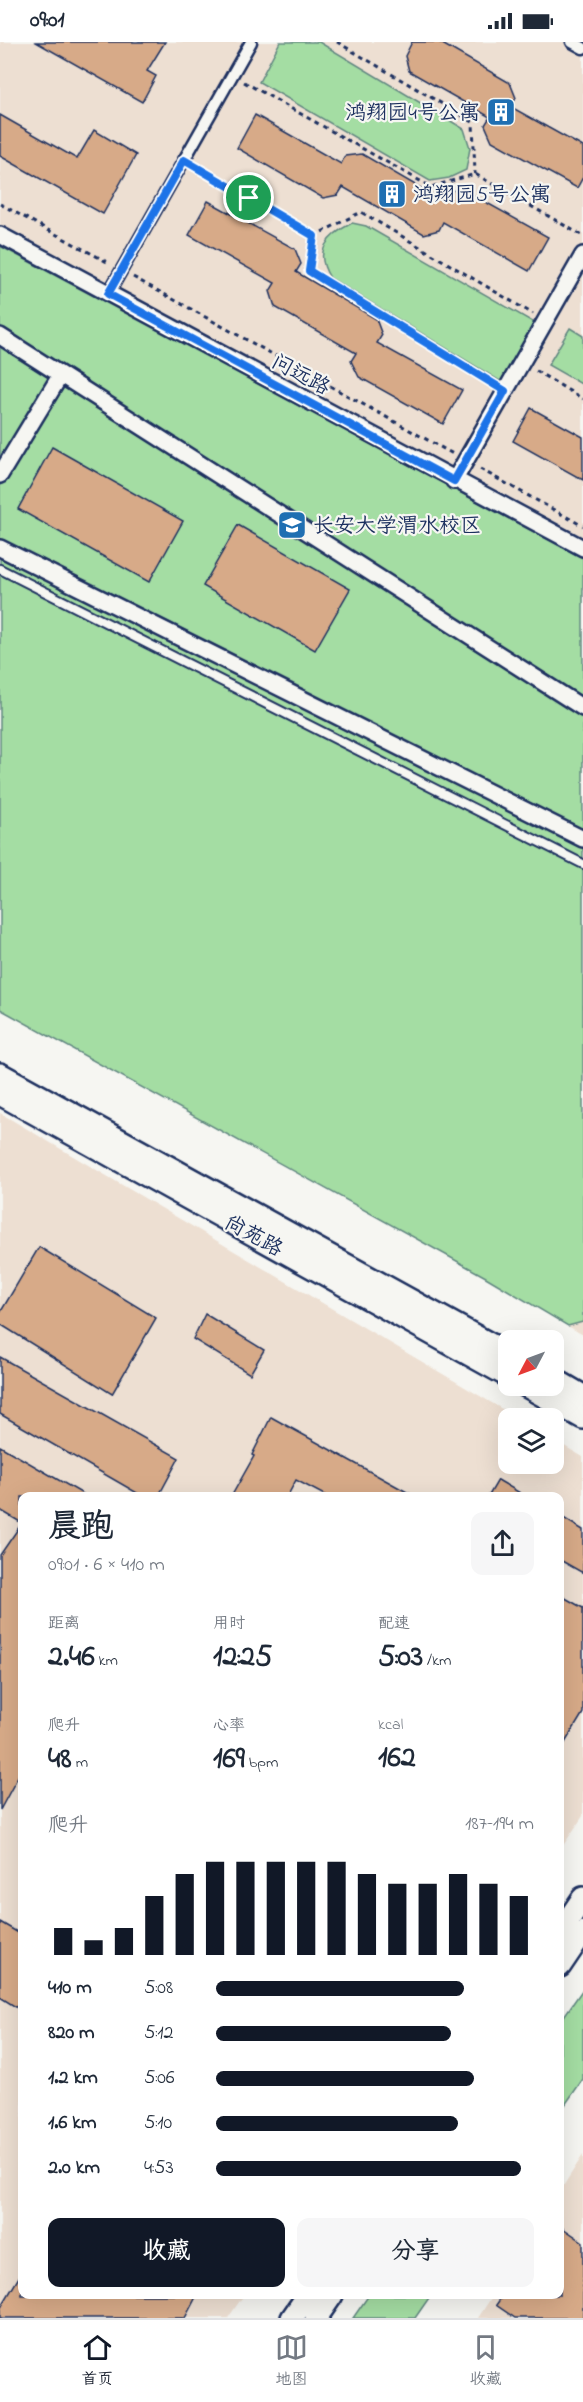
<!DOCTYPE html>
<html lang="zh">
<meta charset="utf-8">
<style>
body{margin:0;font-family:"Indie Flower","LXGW WenKai TC",sans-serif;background:#f6f6f7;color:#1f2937;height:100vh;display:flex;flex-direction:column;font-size:22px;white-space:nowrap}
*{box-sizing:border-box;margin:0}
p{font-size:20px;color:#747a83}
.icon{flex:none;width:33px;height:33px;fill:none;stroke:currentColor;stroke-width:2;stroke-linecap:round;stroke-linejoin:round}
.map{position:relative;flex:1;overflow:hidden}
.sheet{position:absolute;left:18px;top:1450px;width:546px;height:807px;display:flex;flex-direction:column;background:#fff;border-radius:12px;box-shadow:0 6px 24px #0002}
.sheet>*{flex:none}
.needle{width:39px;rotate:229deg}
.controls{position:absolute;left:498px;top:1288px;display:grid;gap:12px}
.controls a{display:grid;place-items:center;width:66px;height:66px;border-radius:12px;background:#fff;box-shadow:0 6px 24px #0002;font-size:30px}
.pin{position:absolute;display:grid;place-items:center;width:51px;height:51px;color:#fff;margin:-26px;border:3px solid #fff;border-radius:50%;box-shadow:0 2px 6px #0007}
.round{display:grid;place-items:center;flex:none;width:63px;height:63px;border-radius:12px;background:#f6f6f7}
.headline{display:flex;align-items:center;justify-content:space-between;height:102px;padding:0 30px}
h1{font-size:33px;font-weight:800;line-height:45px}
.stats{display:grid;grid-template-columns:repeat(3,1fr);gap:9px;height:102px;padding:6px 30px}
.stats div{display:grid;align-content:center}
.stats b{font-size:30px;font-weight:800}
.stats small{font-size:16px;font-weight:400}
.stats p{font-size:16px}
.chart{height:168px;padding:12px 30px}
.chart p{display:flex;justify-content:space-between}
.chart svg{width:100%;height:108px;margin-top:6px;stroke:#111827;stroke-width:6}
.action{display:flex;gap:12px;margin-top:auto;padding:12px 30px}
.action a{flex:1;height:69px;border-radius:12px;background:#111827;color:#fff;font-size:24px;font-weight:800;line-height:69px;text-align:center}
.action a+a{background:#f6f6f7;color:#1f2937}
ul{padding:0 30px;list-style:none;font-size:20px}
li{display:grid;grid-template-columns:96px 72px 1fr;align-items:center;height:45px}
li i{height:15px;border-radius:8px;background:#111827}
.status{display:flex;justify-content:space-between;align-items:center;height:42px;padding:0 30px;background:#fff;direction:ltr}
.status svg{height:16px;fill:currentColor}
.tab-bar{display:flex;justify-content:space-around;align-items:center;height:84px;border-top:2px solid #e0e1e3;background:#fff;font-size:16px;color:#747a83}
.tab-bar a{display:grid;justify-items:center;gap:3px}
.tab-bar .active{color:#111827}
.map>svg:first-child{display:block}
.built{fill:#eddfd2}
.green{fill:#a4dda3;stroke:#608680;stroke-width:1.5}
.building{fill:#d7aa88;stroke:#1b2f5e;stroke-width:1.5}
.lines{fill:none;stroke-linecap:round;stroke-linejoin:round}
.service-casing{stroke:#1b2f5e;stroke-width:12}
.pedestrian-casing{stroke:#1b2f5e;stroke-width:15}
.minor-casing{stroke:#1b2f5e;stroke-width:20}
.secondary-casing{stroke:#1b2f5e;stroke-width:26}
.path{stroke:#1b2f5e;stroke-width:3;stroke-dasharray:4.5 4.5;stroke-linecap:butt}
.service{stroke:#f6f6f2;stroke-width:8}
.pedestrian{stroke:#f6f6f2;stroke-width:10}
.minor{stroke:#f6f6f2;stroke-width:15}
.secondary{stroke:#f6f6f2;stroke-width:21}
.route-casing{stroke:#fff;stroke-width:12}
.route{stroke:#1a73e8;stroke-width:8}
.labels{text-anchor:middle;stroke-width:4.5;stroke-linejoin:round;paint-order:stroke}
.poi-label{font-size:21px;fill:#1b2f5e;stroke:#f6f6f2;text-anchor:start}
.street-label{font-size:21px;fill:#1b2f5e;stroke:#f6f6f2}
</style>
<div class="status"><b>09:01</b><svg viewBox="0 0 49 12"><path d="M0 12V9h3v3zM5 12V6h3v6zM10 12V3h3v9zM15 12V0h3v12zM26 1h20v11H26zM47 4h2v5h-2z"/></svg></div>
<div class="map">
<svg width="583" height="2276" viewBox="0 0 583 2276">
<rect width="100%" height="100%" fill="#f6f6f2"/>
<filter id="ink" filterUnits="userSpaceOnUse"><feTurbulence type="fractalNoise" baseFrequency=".0167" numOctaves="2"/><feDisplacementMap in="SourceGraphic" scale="12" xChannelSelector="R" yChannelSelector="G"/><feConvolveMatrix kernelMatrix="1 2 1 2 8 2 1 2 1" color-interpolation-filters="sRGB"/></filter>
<g filter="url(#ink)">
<g class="built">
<path d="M0 0H583V1293L484 1234 0 967Z"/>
<path d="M0 1071 519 1377H508V1422H554V1398L583 1415V1774L560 1808V1455H22V2253H244L228 2276H0Z"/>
<path d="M583 2113V2276H478L493 2253H560V2149Z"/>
</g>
<g class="green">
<path d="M280 0H319L464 87 470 106 466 128 449 136 430 139 259 40Z"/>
<path d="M352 181 366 184 538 283 503 341 330 236C313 209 327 194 352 181Z"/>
<path d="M0 204 583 516V1280L568 1284 484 1234 0 967Z"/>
<path d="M570 286 583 294V343L548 323Z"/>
<path d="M583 1947V2037L560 2070V1980Z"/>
<path d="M369 2253H431L415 2276H353Z"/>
</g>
<g class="building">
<path d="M36 0H165L147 29 156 34 142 60Z"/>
<path d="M412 0H439L510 41 516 56 511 65 583 105V135L577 146 492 99 485 83 490 75 409 29 405 14Z"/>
<path d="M0 73 77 117 94 88 136 113 103 172 0 114Z"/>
<path d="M255 73 341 122 345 114 362 112 441 158 445 150 462 147 548 195 529 229 443 180 439 188 424 192 343 145 338 153 323 156 237 106Z"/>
<path d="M208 159 295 207 301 222 296 230 376 277 382 293 377 301 462 348 443 382 359 335 351 319 356 311 275 265 270 249 275 241 189 193Z"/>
<path d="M531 366 583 395V438L513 399Z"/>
<path d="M52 405 183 479 149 540 18 467Z"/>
<path d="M238 483 350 547 315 608 203 544Z"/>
<path d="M39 1205 156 1276 112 1352 0 1282V1271Z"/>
<path d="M205 1272 264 1308 250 1332 193 1297Z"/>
<path d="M0 1315 179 1416 158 1455H144L0 1372Z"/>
<path d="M271 1375 416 1455H328L296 1438 287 1455H231L254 1414 252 1413Z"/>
<path d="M0 1404 88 1455H22V1727L0 1768V1513L22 1481 0 1468Z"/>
<path d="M498 1438 527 1455H488Z"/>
<path d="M560 1474 583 1488V1531L560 1518Z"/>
<path d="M560 1553 583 1566V1671L560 1709Z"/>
<path d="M0 1880 22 1893V1969L0 1955Z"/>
<path d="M560 2184 583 2200V2276H515L496 2263 503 2253H560Z"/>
<path d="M22 2230V2253H197L185 2276H0V2267Z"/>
</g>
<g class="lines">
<g class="service-casing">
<path id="service" d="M0 527 583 822"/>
</g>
<g class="pedestrian-casing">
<g id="pedestrian">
<path d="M572 0 583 6"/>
<path d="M108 252 251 0"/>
</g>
</g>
<g class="minor-casing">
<g id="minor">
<path d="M0 193 583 506"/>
<path d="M0 294 583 666"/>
<path d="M0 433 60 334"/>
<path d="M454 439 583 213"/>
<path d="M0 506 583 797"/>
</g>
</g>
<g class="secondary-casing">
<g id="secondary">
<path d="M0 1032 508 1312"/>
<path d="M0 1052 508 1334"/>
<path d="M554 1337 583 1354"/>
<path d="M526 1344 583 1376"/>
<path d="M560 1890 583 1856"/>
<path d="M560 1924 583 1890"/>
<path d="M292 2276 308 2253"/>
<path d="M316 2276 332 2253"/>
</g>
</g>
<g class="path">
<path d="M337 0 473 80 475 132"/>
<path d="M244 40 431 145 475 132 583 194"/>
<path d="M195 125 314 194 309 229 492 341"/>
<path d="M0 162 109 221"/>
<path d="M314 194 361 170 533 272"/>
<path d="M133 235 453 412"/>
<path d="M536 329 583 357"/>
<path d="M480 427 583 484"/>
</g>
<use href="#service" class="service"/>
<use href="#pedestrian" class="pedestrian"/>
<use href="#minor" class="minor"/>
<use href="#secondary" class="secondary"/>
</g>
</g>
<g class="lines" filter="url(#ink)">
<g class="route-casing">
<path id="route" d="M184 118 314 194 309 229 505 349 454 439 108 252Z"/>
</g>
<use href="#route" class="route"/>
</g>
<defs>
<g id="building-square" transform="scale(1.5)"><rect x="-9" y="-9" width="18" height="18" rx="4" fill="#1f6fb2" stroke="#f6f6f2"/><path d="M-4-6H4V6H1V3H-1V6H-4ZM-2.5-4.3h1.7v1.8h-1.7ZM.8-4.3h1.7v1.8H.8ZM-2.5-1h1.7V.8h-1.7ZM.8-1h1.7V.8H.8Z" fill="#fff"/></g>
<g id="university-square" transform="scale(1.5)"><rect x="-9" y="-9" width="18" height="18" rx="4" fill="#1f6fb2" stroke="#f6f6f2"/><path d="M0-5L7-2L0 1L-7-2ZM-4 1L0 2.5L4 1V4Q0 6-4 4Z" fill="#fff"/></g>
</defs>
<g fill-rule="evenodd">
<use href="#building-square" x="501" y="70"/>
<use href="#building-square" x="392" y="152"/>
<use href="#university-square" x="292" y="483"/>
</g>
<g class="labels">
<g class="poi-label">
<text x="480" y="77" text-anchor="end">鸿翔园4号公寓</text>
<text x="413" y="159">鸿翔园5号公寓</text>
<text x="313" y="490">长安大学渭水校区</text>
</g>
<g class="street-label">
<text transform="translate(301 332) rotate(28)" y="7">问远路</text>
<text transform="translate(254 1193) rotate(29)" y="7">尚苑路</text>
</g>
</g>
</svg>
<div class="controls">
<a><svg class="needle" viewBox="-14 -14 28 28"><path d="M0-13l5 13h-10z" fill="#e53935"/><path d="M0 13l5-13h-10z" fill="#747a83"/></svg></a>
<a><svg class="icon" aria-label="layers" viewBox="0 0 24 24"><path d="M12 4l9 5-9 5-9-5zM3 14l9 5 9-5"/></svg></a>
</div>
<div class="pin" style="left:249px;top:156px;background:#1e9e55"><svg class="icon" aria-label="arrive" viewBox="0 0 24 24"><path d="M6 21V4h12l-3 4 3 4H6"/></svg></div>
<section class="sheet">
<div class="headline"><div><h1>晨跑</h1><p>09:01 · 6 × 410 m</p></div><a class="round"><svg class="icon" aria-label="share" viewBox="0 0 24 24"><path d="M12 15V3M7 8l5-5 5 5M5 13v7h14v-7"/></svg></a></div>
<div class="stats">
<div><p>距离</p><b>2.46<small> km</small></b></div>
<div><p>用时</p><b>12:25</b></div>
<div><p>配速</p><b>5:03<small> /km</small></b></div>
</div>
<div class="stats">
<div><p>爬升</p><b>48<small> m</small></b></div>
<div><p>心率</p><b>169<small> bpm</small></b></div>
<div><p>kcal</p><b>162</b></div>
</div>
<div class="chart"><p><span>爬升</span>187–194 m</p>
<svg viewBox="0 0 160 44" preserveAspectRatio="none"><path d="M5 44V33M15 44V38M25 44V33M35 44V20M45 44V11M55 44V6M65 44V6M75 44V6M85 44V6M95 44V6M105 44V11M115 44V15M125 44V15M135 44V11M145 44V15M155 44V20"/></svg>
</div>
<ul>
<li><b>410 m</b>5:08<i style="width:78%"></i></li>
<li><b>820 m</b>5:12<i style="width:74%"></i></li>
<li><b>1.2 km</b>5:06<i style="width:81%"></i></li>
<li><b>1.6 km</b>5:10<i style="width:76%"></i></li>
<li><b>2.0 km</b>4:53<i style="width:96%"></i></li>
</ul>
<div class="action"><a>收藏</a><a>分享</a></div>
</section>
</div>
<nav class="tab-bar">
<a class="active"><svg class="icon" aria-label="home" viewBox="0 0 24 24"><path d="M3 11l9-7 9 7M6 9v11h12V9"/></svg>首页</a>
<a><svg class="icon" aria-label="map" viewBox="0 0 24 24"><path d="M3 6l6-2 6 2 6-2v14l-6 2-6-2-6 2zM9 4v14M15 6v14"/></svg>地图</a>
<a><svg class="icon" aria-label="saved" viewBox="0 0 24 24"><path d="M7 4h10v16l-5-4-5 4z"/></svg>收藏</a>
</nav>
